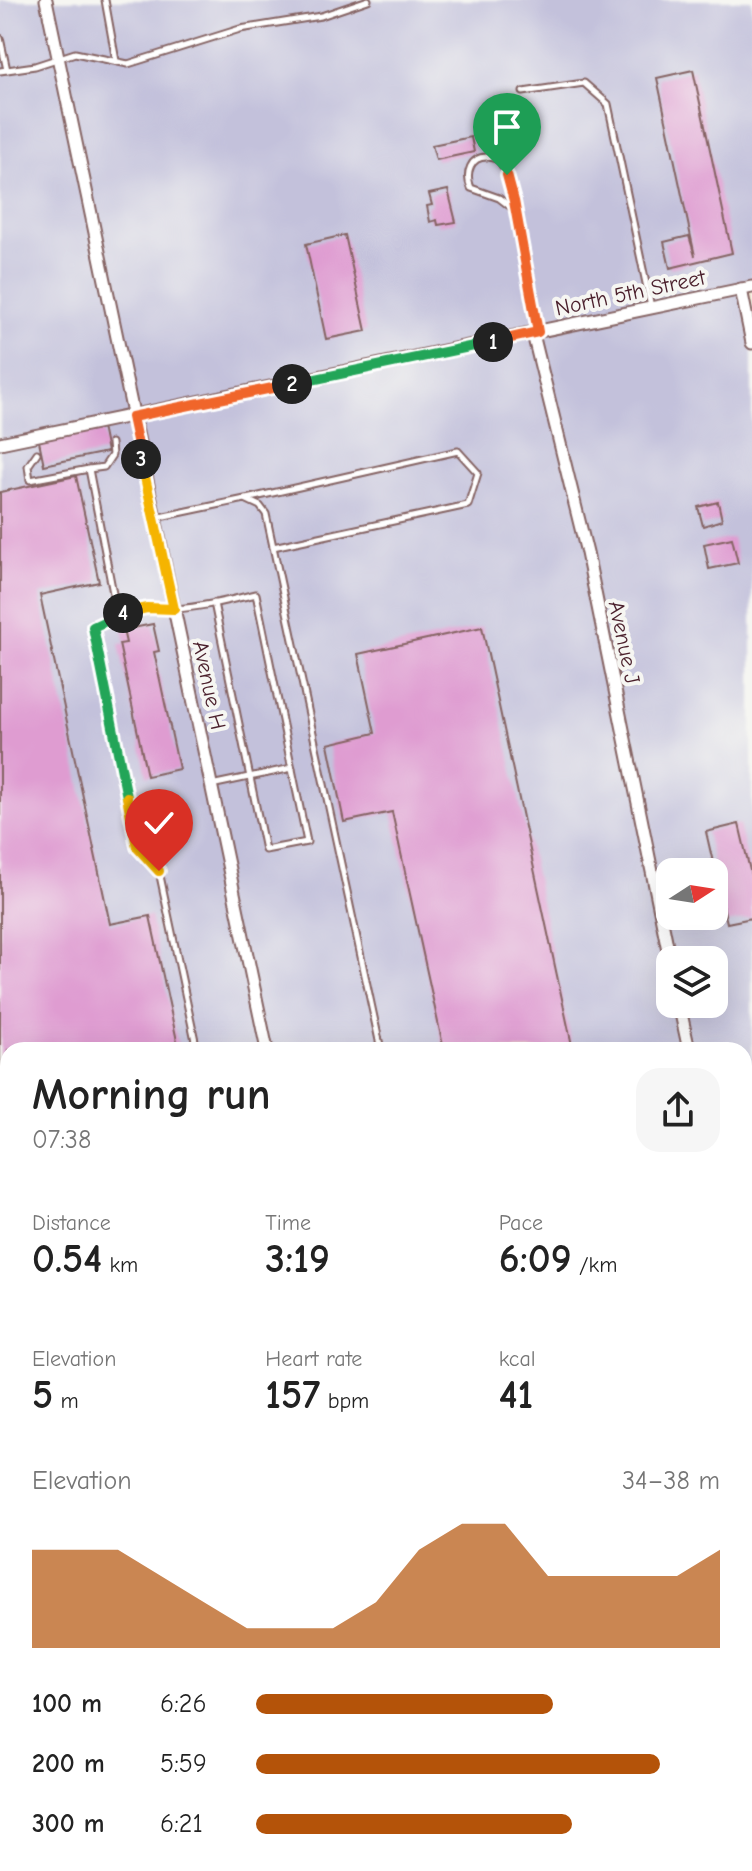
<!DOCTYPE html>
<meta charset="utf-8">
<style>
body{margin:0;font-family:"Comic Neue",sans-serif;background:#f6f6f6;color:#222;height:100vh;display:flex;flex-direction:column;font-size:30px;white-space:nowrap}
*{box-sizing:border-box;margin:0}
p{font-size:26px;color:#767676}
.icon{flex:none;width:44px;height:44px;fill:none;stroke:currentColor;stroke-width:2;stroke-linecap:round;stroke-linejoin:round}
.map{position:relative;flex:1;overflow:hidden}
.side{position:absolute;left:0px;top:1042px;width:752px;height:830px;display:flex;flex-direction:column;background:#fff;border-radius:24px 24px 0 0;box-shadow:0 8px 32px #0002}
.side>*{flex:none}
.needle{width:52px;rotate:78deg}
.tools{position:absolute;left:656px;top:858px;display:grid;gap:16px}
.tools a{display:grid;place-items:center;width:72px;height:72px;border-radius:16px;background:#fff;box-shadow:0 8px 32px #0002;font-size:40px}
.pin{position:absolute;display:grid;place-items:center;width:68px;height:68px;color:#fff;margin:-82px -34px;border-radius:50% 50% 50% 0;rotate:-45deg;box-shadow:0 0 8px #0007}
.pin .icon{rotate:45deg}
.km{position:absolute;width:40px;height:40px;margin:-20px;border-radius:50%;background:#222;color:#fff;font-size:22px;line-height:40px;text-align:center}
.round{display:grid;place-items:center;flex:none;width:84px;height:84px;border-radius:24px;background:#f6f6f6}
.headline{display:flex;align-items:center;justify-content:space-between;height:136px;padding:0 32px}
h1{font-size:44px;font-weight:800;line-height:60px}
.figures{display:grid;grid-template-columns:repeat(3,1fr);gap:12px;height:136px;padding:8px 32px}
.figures div{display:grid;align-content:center}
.figures b{font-size:40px;font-weight:800}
.figures small{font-size:22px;font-weight:400}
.figures p{font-size:22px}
.chart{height:224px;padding:16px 32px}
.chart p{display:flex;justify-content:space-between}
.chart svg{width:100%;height:144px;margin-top:8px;fill:#b45309;opacity:.7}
ul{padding:0 32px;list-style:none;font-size:26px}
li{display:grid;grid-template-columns:128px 96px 1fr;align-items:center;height:60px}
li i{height:20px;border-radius:10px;background:#b45309}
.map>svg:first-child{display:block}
.built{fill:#dfd5f5}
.industrial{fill:#c3c1db;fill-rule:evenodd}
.building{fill:#df9cd1}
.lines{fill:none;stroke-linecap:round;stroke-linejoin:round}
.lane-casing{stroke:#856463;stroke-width:9}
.street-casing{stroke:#856463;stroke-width:15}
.lane{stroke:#fff;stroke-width:5}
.street{stroke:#fff;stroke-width:11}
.rail-casing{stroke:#4a1f2b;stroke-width:7}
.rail{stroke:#f6f6f2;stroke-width:4;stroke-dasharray:12;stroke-linecap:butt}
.split-1-casing{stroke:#fff;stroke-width:16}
.split-2-casing{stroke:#fff;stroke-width:16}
.split-3-casing{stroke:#fff;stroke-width:16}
.split-4-casing{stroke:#fff;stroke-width:16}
.split-5-casing{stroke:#fff;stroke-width:16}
.split-6-casing{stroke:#fff;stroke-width:16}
.split-1{stroke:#f0652b;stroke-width:10}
.split-2{stroke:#22a559;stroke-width:10}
.split-3{stroke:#f0652b;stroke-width:10}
.split-4{stroke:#f5b400;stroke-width:10}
.split-5{stroke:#22a559;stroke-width:10}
.split-6{stroke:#f5b400;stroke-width:10}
.labels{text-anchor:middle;stroke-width:8;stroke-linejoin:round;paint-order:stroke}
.street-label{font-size:22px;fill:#4a1f2b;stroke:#f6f6f2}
</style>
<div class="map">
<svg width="752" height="1871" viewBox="0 0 752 1871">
<rect width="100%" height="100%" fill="#f6f6f2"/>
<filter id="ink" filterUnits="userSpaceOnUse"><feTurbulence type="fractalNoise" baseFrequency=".0125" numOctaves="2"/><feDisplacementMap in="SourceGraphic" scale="16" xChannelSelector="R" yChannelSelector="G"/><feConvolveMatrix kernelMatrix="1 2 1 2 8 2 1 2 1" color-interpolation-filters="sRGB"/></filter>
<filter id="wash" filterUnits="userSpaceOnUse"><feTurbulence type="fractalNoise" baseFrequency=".006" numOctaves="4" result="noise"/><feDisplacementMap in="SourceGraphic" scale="32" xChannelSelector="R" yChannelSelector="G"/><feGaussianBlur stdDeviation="1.8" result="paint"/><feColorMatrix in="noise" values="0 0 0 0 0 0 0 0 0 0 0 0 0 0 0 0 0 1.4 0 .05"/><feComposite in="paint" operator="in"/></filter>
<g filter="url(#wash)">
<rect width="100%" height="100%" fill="#f3e3cc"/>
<g class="built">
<path d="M8 1411V1668L0 1628V1424Z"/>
<path d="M48 1864H416L418 1871H49Z"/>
</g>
<path class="industrial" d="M0 0H752V287L741 289 752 343V1463L744 1464V1050H8V1288L0 1289ZM670 872H714V916H670ZM670 960H714V1004H670Z"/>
<g id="blocks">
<g class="building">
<path d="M693 70 732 253 670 268 664 242 689 236 695 256 657 78Z"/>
<path d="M471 137 474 152 436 160 432 145Z"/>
<path d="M448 190 456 222 438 225 437 220 430 222 427 206 432 205 429 194Z"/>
<path d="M345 235 366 331 326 339 306 244Z"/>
<path d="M102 427 107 452 44 465 39 441Z"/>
<path d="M76 476 99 582 40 595 110 924 150 916 179 1050H8L7 1168 0 1137V492Z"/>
<path d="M718 502 722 520 703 526 698 507Z"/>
<path d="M732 538 738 563 709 569 704 544Z"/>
<path d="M153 624 159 651 154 652 179 769 147 776 119 644 126 643 123 630Z"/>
<path d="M482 627 573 1050H444L392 812 344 822 328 744 375 733 358 654Z"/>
<path d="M739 824 752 879V918L727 923 706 832Z"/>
<path d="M61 1864H169V1865L143 1871H63Z"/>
<path d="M210 1864H264L265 1865 239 1871H184Z"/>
</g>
</g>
</g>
<g filter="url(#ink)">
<use href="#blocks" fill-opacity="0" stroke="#856463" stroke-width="2"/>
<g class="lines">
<g class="lane-casing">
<g id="lane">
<path d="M105 0 116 61"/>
<path d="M0 38 7 70"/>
<path d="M0 71 35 66 75 53 128 64 240 29 321 16 368 0"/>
<path d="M523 92 584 83 608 104 651 307"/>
<path d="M516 211 499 198 471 188C465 174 470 156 488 157 492 158 496 158 499 161 516 179 532 300 538 331"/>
<path d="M37 453 28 466 30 480 89 469 117 614"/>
<path d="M89 469 104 467 112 455 111 443"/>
<path d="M246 499 458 451 478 473 468 505 273 547"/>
<path d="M155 518 245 499 260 506 266 514 381 1050"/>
<path d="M211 785 292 768"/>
<path d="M197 1050 159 871 137 847 93 627C128 608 136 611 173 609 200 608 229 600 256 594L307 842 265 850 214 603"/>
<path d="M0 1216 8 1217"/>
<path d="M744 1451 752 1450"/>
<path d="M396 1864 398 1871"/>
<path d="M284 1871 289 1864"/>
</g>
</g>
<g class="street-casing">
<g id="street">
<path d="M46 0 267 1050"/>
<path d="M741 289 752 343"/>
<path d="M533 334 587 553 670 960"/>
<path d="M0 443 752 287"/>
<path d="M679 1004 689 1050"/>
<path d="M744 1135 752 1133"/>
<path d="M744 1315 752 1353"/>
<path d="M439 1864 441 1871"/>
</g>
</g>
<use href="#lane" class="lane"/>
<use href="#street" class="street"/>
<g class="rail-casing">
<g id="rail">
<path d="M0 1165 8 1202"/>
<path d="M0 1391 8 1372"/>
<path d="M0 1718 8 1756"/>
<path d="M0 1760 8 1798"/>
<path d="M22 1864 24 1871"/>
</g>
</g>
<use href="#rail" class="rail"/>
</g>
</g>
<g class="lines" filter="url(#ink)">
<g class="split-1-casing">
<path id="split-1" d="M493 342 538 332 514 201 507 175"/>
</g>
<g class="split-2-casing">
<path id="split-2" d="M292 384 493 342"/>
</g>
<g class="split-3-casing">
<path id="split-3" d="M141 459 132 417 292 384"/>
</g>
<g class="split-4-casing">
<path id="split-4" d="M123 613 147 608 174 609 141 459"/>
</g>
<g class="split-5-casing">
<path id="split-5" d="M123 613 93 627 127 797"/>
</g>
<g class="split-6-casing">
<path id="split-6" d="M127 797 137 847 159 871"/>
</g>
<use href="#split-1" class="split-1"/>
<use href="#split-2" class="split-2"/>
<use href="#split-3" class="split-3"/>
<use href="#split-4" class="split-4"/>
<use href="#split-5" class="split-5"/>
<use href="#split-6" class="split-6"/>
</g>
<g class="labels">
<g class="street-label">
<text transform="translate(630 292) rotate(-12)" y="8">North 5th Street</text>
<text transform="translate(625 642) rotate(78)" y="8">Avenue J</text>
<text transform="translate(210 685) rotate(78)" y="8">Avenue H</text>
</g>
</g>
</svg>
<div class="tools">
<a><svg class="needle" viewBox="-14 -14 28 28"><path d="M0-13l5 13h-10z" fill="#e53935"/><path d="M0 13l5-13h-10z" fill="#767676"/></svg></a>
<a><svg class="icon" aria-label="layers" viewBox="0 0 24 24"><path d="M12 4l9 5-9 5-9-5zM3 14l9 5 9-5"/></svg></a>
</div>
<div class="pin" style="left:507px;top:175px;background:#1e9e55"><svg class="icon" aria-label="arrive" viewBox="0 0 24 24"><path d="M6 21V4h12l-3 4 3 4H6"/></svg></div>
<div class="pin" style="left:159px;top:871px;background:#d93025"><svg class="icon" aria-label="check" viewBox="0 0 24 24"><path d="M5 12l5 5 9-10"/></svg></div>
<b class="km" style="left:493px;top:342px">1</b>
<b class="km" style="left:292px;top:384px">2</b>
<b class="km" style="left:141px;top:459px">3</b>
<b class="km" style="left:123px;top:613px">4</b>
<section class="side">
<div class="headline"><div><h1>Morning run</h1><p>07:38</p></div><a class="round"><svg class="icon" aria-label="share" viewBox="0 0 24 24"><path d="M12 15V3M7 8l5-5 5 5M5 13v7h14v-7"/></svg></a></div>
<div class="figures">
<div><p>Distance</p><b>0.54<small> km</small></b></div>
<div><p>Time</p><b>3:19</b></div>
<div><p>Pace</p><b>6:09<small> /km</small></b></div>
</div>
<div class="figures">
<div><p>Elevation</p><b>5<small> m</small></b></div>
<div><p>Heart rate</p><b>157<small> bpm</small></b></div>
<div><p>kcal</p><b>41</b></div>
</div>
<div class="chart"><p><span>Elevation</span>34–38 m</p>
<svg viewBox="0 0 160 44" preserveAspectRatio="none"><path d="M0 44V14L10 14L20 14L30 22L40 30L50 38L60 38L70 38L80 30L90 14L100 6L110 6L120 22L130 22L140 22L150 22L160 14V44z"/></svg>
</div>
<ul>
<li><b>100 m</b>6:26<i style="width:64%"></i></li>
<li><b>200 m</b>5:59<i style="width:87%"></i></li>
<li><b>300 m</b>6:21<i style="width:68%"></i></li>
</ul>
</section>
</div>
